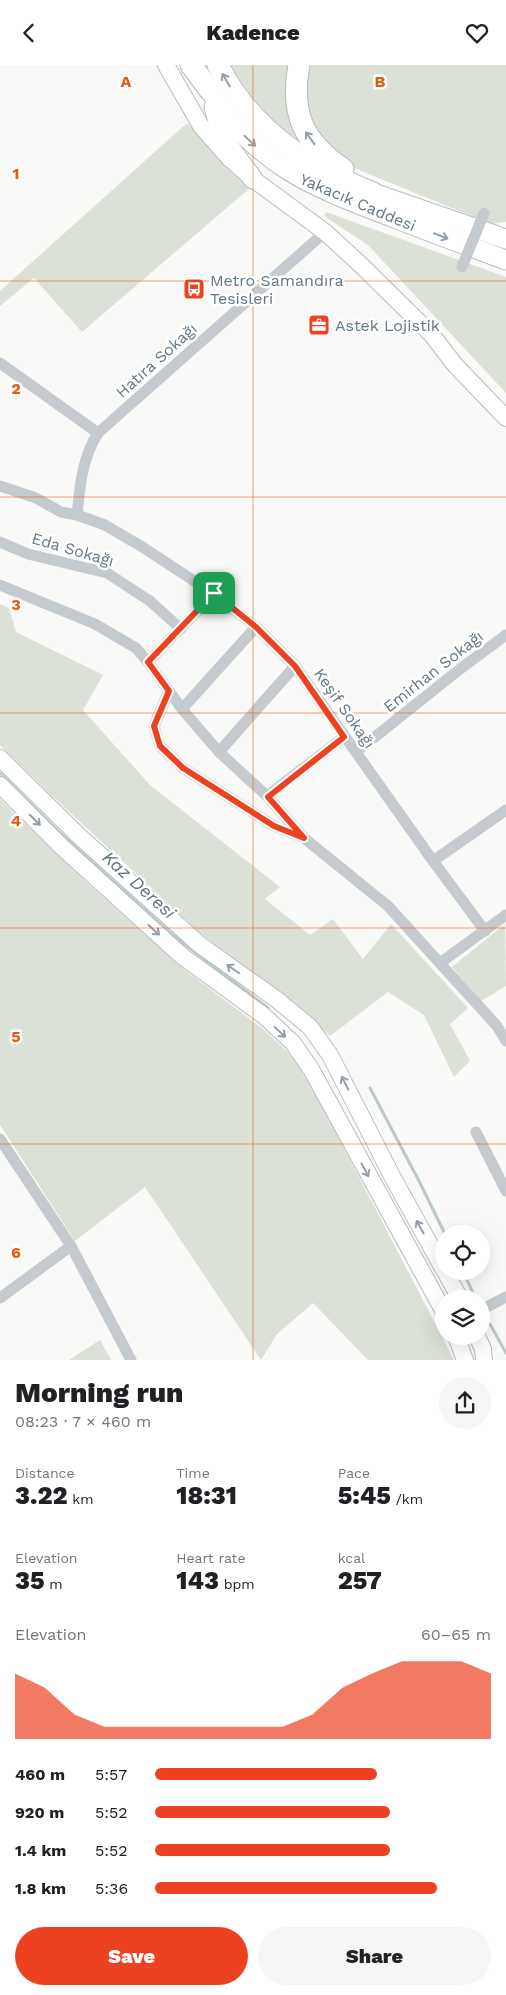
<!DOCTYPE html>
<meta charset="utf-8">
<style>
body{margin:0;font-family:"Work Sans",sans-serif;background:#f6f6f6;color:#202124;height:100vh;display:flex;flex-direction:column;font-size:19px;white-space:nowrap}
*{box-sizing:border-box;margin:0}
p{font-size:16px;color:#757577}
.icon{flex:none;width:28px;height:28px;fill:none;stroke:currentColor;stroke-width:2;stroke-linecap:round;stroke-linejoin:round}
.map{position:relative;height:1295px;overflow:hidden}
.panel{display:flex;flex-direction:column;background:#fff;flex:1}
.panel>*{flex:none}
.fabs{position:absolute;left:435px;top:1160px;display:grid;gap:10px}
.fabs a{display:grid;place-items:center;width:55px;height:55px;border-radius:50%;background:#fff;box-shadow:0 5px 20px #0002;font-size:25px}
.pin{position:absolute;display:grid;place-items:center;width:42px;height:42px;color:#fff;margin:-21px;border-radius:10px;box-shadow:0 2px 8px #0006}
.round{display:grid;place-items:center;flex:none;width:52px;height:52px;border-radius:26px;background:#f6f6f6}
.head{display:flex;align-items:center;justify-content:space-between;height:85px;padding:0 15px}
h1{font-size:28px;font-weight:800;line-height:38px}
.figures{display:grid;grid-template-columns:repeat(3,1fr);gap:8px;height:85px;padding:5px 15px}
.figures div{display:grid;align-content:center}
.figures b{font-size:25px;font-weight:800}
.figures small{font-size:14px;font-weight:400}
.figures p{font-size:14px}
.chart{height:140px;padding:10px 15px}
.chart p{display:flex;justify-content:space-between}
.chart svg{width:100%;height:90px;margin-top:5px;fill:#ed4222;opacity:.7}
.action{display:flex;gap:10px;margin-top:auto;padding:10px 15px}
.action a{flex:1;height:58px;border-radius:30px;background:#ed4222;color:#fff;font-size:20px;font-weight:800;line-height:58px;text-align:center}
.action a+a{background:#f6f6f6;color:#202124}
ul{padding:0 15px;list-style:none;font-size:16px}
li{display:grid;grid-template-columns:80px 60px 1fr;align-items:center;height:38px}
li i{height:12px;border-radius:6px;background:#ed4222}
header{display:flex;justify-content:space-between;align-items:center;height:65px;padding:0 15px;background:#fff;font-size:22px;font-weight:800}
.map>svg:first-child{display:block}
.green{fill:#dbe1d7}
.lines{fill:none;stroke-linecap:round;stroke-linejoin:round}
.stream{stroke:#bac9cc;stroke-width:3}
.secondary-casing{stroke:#b6bec1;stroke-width:18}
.primary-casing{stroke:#b7bdc0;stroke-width:21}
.highway-casing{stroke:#b7bcbf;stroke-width:23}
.street{stroke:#c4cacd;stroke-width:11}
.secondary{stroke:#fff;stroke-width:16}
.primary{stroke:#fff;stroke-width:19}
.highway{stroke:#fff;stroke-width:21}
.street-bridge{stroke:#c4cacd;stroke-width:11}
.oneway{stroke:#91a0a8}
.route-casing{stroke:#fff;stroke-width:10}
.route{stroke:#ed4222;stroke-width:6}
.grid{fill:none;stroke:#e8590c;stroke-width:1;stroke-opacity:0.55}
.labels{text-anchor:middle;stroke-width:5;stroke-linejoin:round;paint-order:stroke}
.street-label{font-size:16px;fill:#627883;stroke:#fff}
.poi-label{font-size:16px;fill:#627883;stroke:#fff;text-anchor:start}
.water-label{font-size:18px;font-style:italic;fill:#5e777d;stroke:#fff}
.grid-label{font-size:16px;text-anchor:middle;font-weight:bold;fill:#e8590c;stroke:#fff;stroke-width:5;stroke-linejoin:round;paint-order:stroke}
</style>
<header><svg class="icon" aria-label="back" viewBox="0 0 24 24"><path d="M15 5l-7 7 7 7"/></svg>Kadence<svg class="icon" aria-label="heart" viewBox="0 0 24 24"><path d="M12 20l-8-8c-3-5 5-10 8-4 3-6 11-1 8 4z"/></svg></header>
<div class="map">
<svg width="506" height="1295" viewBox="0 0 506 1295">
<rect width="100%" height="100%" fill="#f9f9f7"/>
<g class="green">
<path d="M230 0H294L305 80C271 57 252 35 230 0Z"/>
<path d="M310 0H506V157L491 159 342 98 312 66 303 28Z"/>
<path d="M187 58 251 122 82 267 34 213 0 241V226Z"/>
<path d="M326 147 506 212V328L368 180 324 151Z"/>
<path d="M0 539 9 543 16 567 103 610 83 645 150 720 280 822 265 834 310 870 333 854 363 894 391 859 468 943 450 959 470 996 454 1012 424 950 388 927 330 971 199 867 49 728 0 680Z"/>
<path d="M0 734 85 816 185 905 263 964 292 991 318 1033 454 1295H368L313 1238 277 1269 261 1295 145 1122 75 1176 0 1060Z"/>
<path d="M505 859 506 921 481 936 452 902Z"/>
<path d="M100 1275 111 1295H69Z"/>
</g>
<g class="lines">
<g class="stream">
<path d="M0 708 58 766 174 871 268 943"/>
<path d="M370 1023 418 1114 445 1169"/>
<path d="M463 1206 473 1228"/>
<path d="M490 1259 506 1288"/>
</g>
<g class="secondary-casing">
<g id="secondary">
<path d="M166 0 201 61 230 94 253 114 325 167 362 201 432 270 455 300 506 353"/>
<path d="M0 693 78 770 200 880 276 934 310 962 330 990 393 1113 444 1205"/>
<path d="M0 720 62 782 182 891 264 951 293 978 311 1004 444 1247"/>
<path d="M445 1206 460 1234"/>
<path d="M456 1271 465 1295"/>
<path d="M477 1271 483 1284 484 1295"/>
</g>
</g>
<g class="primary-casing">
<g id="primary">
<path d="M209 24C255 100 313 122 392 152 430 167 468 181 506 195"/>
<path d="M214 42C222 75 233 88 253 114"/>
<path d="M373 128 506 174"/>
</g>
</g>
<g class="highway-casing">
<g id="highway">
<path d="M191 0 209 24"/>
<path d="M218 0C250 64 308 102 373 128"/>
<path d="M299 0C290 48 303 77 343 104"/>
</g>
</g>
<g class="street">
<path d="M0 298 98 368"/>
<path d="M0 421 36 433 61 447 77 450 105 460 144 483 214 529 256 562 295 601 433 796 485 866"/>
<path d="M77 450C80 421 82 393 98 368L325 167"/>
<path d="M0 477 28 489 107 508 150 536 181 564"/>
<path d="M0 520 95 559 136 583 148 597 182 644 219 687 267 731 304 773 388 841 497 961 506 976"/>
<path d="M148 597 214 529"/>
<path d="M169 626 154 661 160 681 183 703 274 761 301 772"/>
<path d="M182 644 256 562"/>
<path d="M219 687 295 601"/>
<path d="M356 687 460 604 506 570"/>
<path d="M267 731 344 672"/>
<path d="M433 796 506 745"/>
<path d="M440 898 506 850"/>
<path d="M476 1067 506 1126"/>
<path d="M0 1074 71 1181 0 1233"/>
<path d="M71 1181 131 1295"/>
<path d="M481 1245 506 1232"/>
</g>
<use href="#secondary" class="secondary"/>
<use href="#primary" class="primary"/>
<use href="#highway" class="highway"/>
<path class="street-bridge" d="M462 202 484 148"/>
</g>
<defs><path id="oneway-shaft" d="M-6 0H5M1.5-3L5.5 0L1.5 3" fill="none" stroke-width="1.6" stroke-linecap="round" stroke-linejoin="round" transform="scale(1.25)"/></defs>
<g class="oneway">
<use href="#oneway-shaft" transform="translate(226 15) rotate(-120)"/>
<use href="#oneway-shaft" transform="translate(310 73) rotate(-126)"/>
<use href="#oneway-shaft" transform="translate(250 76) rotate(43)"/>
<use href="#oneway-shaft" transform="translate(441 171) rotate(21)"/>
<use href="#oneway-shaft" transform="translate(35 755) rotate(45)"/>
<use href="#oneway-shaft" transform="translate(154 865) rotate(42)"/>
<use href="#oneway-shaft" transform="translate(233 904) rotate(-145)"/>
<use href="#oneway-shaft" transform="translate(280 967) rotate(43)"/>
<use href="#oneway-shaft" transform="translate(345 1018) rotate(-117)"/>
<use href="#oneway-shaft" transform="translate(365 1105) rotate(62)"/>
<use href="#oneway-shaft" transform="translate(420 1162) rotate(-119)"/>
</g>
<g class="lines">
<g class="route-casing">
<path id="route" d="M214 528 256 562 295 601 344 672 268 732 304 773 274 761 183 703 160 681 154 661 169 626 148 597Z"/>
</g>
<use href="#route" class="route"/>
</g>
<path class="grid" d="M253 0V1295M0 216H506M0 432H506M0 648H506M0 863H506M0 1079H506"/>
<defs>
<g id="bus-square" transform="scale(1.125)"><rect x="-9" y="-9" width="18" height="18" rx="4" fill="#ed4222" stroke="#fff"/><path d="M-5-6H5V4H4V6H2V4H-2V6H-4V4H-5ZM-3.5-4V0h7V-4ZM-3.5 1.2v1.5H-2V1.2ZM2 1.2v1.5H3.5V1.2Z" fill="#fff"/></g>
<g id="office-square" transform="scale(1.125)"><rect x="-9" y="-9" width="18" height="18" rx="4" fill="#ed4222" stroke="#fff"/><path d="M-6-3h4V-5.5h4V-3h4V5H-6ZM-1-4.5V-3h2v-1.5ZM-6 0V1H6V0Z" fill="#fff"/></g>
</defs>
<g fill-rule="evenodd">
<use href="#bus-square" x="194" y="224"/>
<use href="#office-square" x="319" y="260"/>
</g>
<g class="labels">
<g class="street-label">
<text transform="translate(358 137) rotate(23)" y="6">Yakacık Caddesi</text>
<text transform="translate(156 295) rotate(-42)" y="6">Hatıra Sokağı</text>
<text transform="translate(73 484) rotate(16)" y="6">Eda Sokağı</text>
<text transform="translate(433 606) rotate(-38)" y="6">Emirhan Sokağı</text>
<text transform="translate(345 643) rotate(55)" y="6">Keşif Sokağı</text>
</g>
<g class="poi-label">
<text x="210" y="221">Metro Samandıra<tspan x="210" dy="18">Tesisleri</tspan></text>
<text x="335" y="266">Astek Lojistik</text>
</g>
<g class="water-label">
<text transform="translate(139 820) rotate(42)" y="6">Kaz Deresi</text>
</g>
</g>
<g class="grid-label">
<text x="126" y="22">A</text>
<text x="380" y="22">B</text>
<text x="16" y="114">1</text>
<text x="16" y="329">2</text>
<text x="16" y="545">3</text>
<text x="16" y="761">4</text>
<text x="16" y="977">5</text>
<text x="16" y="1193">6</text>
</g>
</svg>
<div class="fabs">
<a><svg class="icon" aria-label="locate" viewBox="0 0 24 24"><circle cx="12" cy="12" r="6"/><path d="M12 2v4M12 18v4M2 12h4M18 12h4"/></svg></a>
<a><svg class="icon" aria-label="layers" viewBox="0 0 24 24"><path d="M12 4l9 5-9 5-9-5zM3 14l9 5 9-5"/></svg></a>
</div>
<div class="pin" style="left:214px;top:528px;background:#1e9e55"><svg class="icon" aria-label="arrive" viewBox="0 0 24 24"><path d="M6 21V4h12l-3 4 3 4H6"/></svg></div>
</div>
<section class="panel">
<div class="head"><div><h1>Morning run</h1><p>08:23 · 7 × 460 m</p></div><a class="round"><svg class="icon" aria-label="share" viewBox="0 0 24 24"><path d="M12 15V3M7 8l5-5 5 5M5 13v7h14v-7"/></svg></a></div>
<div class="figures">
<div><p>Distance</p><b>3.22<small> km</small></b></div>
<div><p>Time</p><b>18:31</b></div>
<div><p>Pace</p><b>5:45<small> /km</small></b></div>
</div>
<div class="figures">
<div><p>Elevation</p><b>35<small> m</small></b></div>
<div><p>Heart rate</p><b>143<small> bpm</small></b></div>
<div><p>kcal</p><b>257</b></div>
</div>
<div class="chart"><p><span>Elevation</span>60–65 m</p>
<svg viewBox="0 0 160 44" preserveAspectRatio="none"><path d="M0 44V12L10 19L20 32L30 38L40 38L50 38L60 38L70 38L80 38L90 38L100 32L110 19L120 12L130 6L140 6L150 6L160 12V44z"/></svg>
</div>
<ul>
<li><b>460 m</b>5:57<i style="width:66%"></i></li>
<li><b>920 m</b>5:52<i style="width:70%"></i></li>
<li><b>1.4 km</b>5:52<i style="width:70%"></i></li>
<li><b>1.8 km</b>5:36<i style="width:84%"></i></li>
</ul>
<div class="action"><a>Save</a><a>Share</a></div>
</section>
